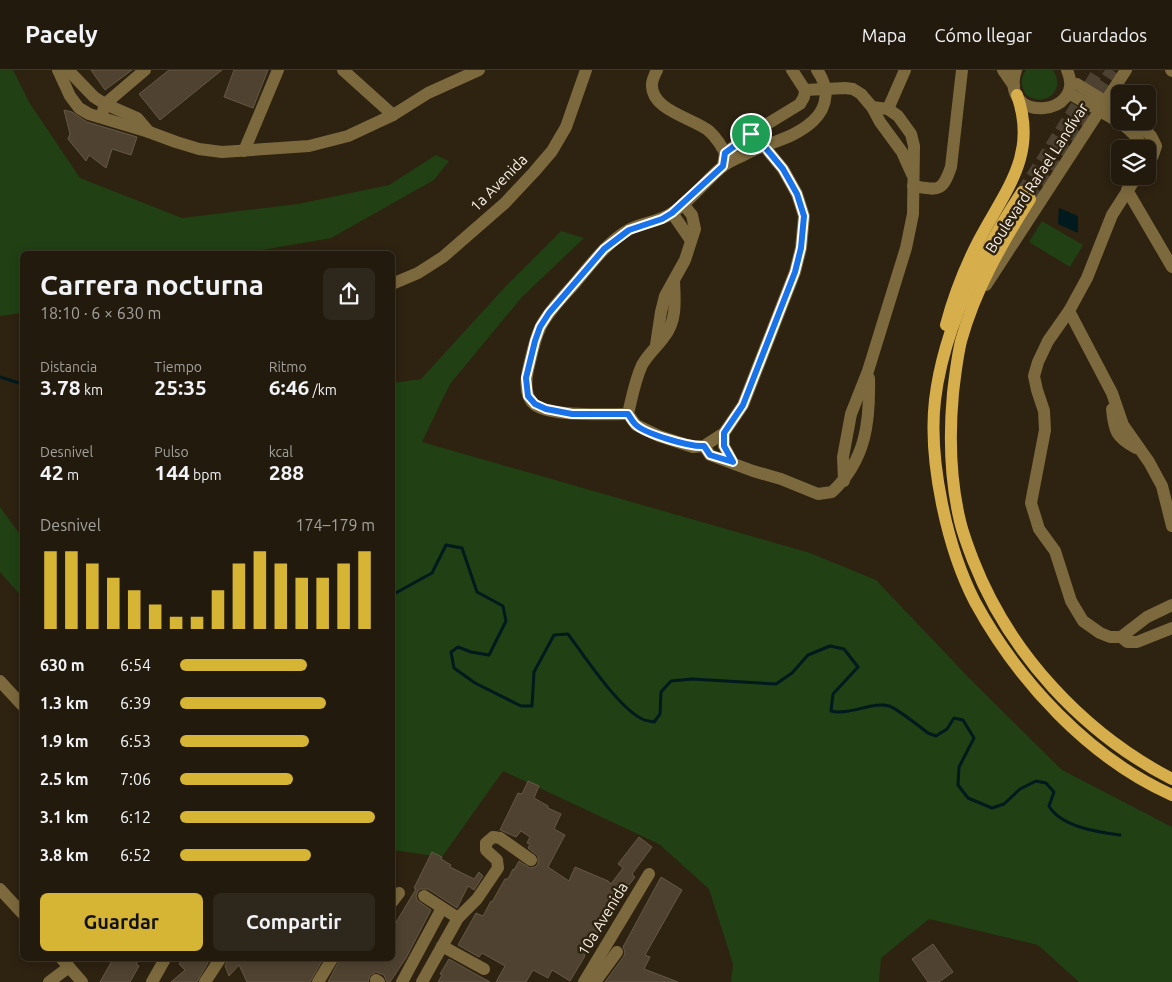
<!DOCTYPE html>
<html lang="es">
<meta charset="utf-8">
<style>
body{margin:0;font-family:Ubuntu,sans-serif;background:#2e271b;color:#f1f3f6;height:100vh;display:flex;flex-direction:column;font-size:19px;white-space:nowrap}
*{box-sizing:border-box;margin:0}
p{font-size:16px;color:#a2a19d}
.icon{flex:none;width:28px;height:28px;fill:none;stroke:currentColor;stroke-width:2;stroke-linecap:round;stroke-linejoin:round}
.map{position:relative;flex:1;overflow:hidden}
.sheet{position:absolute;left:20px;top:181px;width:375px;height:710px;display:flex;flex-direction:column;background:#221a0d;border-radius:8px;box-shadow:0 2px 12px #0003,0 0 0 1px #3f382e}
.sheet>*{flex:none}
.fabs{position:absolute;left:1111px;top:15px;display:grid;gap:10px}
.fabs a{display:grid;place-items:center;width:45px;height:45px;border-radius:8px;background:#221a0d;box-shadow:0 2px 12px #0003,0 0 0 1px #3f382e;font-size:25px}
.pin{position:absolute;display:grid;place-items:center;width:42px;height:42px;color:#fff;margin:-21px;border:2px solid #fff;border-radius:50%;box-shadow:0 1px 5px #0007}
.round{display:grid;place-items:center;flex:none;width:52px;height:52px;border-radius:8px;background:#2e271b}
.overview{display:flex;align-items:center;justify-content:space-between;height:85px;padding:0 20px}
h1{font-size:28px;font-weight:700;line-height:38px}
.metrics{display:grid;grid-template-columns:repeat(3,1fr);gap:8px;height:85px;padding:5px 20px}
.metrics div{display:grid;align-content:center}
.metrics b{font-size:21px;font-weight:700}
.metrics small{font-size:14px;font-weight:400}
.metrics p{font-size:14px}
.chart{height:140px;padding:10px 20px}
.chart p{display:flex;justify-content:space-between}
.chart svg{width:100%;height:90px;margin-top:5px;stroke:#d6b534;stroke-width:6}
.button{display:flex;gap:10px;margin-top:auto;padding:10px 20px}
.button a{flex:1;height:58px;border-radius:8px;background:#d6b534;color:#111;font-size:20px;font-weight:700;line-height:58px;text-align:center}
.button a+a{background:#2e271b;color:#f1f3f6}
ul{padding:0 20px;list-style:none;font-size:16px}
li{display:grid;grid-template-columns:80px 60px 1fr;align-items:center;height:38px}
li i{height:12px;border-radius:6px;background:#d6b534}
header{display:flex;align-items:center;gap:30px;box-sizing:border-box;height:70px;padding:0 25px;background:#221a0d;border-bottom:1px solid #3f382e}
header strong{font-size:24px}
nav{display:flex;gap:28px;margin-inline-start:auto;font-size:18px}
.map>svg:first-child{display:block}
.green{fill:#214014}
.water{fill:#001a1e}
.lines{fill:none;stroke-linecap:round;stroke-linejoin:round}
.stream{stroke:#001a1e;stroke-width:3}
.building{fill:#4f4230;stroke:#655845}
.primary-tunnel{stroke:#4d4131;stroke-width:12;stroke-dasharray:12 6;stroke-linecap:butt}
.street{stroke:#7c693d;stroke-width:12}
.primary{stroke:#d6ae4b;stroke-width:12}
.street-bridge{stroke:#7c693d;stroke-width:12}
.route-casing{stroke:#fff;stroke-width:10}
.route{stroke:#1a73e8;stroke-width:6}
.labels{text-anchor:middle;stroke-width:5;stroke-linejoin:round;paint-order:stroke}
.street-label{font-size:15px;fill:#fbf3e8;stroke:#2e2211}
</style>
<header>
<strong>Pacely</strong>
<nav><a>Mapa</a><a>Cómo llegar</a><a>Guardados</a></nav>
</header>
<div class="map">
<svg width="1172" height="912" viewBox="0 0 1172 912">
<rect width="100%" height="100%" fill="#2e2211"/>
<g class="green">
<path d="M0 0H13L29 32 80 108 182 148 298 134 389 115 436 85 449 91 434 110 331 168 240 184H22V243L0 246Z"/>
<path d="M1026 0H1053C1066 20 1046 38 1026 25 1021 16 1020 8 1026 0Z"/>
<path d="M1042 151 1083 175 1070 197 1029 172Z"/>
<path d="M561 161 584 168 522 227 450 314 422 372 810 483 876 510 973 612 1062 700 1172 757V912H1079L1038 875 929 849 881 888 879 912H731L733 894 709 819 659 774 503 701 442 787 393 780V313L421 309 506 216Z"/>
<path d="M0 437 22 467V527L0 502Z"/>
</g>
<path class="water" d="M1059 138 1078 146V163L1058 154Z"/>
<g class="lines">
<g class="stream">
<path d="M0 307 22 314"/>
<path d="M392 525 432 503 446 475 462 478 477 522 503 536 506 551 489 585 471 582 458 577 451 582 454 598 475 613 521 636H532L534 602 554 565 568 564C585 587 618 637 642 649 646 651 650 651 654 652L660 644 661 622 671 611 692 609 776 614 792 603 808 585 830 576 844 579 858 597 833 624 831 641C848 646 874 631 889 636 898 639 920 657 928 663L936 666 947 659 954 648 963 650 974 668 959 697 958 715 968 728 992 738 1004 734 1020 719 1036 711 1046 713 1054 722 1049 736C1061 757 1098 762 1120 765"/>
</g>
</g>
<g class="building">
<path d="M91 0H132L105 20Z"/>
<path d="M169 0H222L160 50 139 24Z"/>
<path d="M234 0H268L253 38 224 27Z"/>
<path d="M64 40 72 42 87 52 137 67 131 85 112 79 106 98 89 85 86 91 68 69 70 64Z"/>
<path d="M528 711 539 716 534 728 548 736V738L561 744 554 759 565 765 548 797 569 811 575 797 608 811 611 814 623 798 618 794 639 767 652 777 632 804 635 807 623 823 625 824 602 852 604 853 584 884 585 886 570 911 552 900 548 908 533 900 526 912H496L505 896 482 883 479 887 458 875 476 843 483 846 491 831 492 832 505 809H508L513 799 514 800 519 791 530 798 535 797 538 794V786L528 778 530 774 527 773 530 767 521 761 516 767 500 760 518 723 522 724Z"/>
<path d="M432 782 442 787 441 789 451 795 450 797 474 809 479 802 483 806 474 820 468 816 457 838 428 819H421L418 821 416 826 417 830 431 840 406 888 390 912H387L384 905 376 902 370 905 368 912H328L340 889H392V859L416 819 414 818Z"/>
<path d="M661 807 682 820 645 885 650 887 644 899 678 912H605L624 886 625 882 623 877Z"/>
<path d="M933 874 953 902 939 912H928L912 889Z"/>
<path d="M113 889H140L136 894 139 896 130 912H100Z"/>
<path d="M183 889H210L197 912H171L185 900 179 894Z"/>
<path d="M228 889H323L310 912H247L239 895 229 906 225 896Z"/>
<path d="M449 889 479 906 490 912H438L442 905 440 904Z"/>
</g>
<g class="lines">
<g class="primary-tunnel">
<path d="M1022 122 1099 0"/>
<path d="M1030 129 1112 0"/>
</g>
<g class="street">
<path d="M58 0 70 26 79 38 89 44 149 62 176 72 199 79 222 82 309 76 348 66 393 45 428 23 479 0"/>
<path d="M68 0 94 27 105 34 137 48 149 62"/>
<path d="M343 0 393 45"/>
<path d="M657 0C655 4 652 10 652 14 650 40 693 48 709 61 718 69 723 78 728 89"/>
<path d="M1003 0 1014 16"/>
<path d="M1016 0C998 55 1088 47 1067 0"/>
<path d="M1171 0 1172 1"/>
<path d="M805 20 845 18 853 19 861 24 872 37 880 52 902 82 912 104"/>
<path d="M1103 30 1120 40"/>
<path d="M888 39 905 0"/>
<path d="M1097 39C1114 50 1135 58 1143 79"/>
<path d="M103 41 105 34 145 0"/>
<path d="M1136 51 1151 66 1156 76 1153 85 1148 94"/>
<path d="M244 81 278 0"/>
<path d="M723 96 725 83 751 64 800 34 804 27 805 20 792 0"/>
<path d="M1137 106 1112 145 1087 208 1069 241 1048 271 1038 292 1034 306 1037 320 1044 341 1045 360 1031 433 1039 459 1055 481 1071 531 1083 551 1100 563 1110 567H1121L1147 547 1172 535"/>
<path d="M913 116C938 120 942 123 951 97L962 0"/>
<path d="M1127 120 1172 197"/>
<path d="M672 143 690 169"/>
<path d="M674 211C675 230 677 252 664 267 657 277 648 284 642 295 635 310 632 327 628 344L636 355 659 366 693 377 704 376 724 363 743 335 795 202 801 178 804 146 797 124 783 99 764 76 751 64"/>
<path d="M392 214 418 203 443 187 505 133 534 102 552 81 566 57 586 0"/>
<path d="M986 215 1126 0"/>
<path d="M1069 241 1112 323 1123 355 1149 392 1162 416 1172 456"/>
<path d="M656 275 661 242 665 226 685 190 695 159 692 145 683 134"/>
<path d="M1112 339C1114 361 1116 367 1136 378"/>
<path d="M628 344C606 344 553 347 535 335 523 326 526 308 529 296 532 283 535 268 541 256 550 239 564 226 576 212 592 193 608 171 630 159 644 152 659 152 672 143 691 131 705 111 722 97 728 92 735 89 742 86 766 72 791 71 813 51 829 36 829 17 817 0"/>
<path d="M724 363V376L733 393"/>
<path d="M704 376 710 385 753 401 781 409 818 424 832 422C866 390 870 352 869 308"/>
<path d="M844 411 843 387 851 344 868 301 906 178 913 144 914 76 911 64 898 46 888 39 872 37"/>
<path d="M1121 567 1127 572H1137L1172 558"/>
<path d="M0 611 22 635"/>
<path d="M0 819 22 843"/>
<path d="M424 826 458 848"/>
<path d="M392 832 399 823"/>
<path d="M442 876 484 899"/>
<path d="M62 889 82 912"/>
<path d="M376 910 379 912"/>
<path d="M49 912 69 897"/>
<path d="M152 912 165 889"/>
<path d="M205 912 220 889"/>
<path d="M318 912 332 889"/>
<path d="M402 912 442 838"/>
<path d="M422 912 458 848 477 829 498 798 497 790 486 780V773L493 767 500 768 531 790"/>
<path d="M584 912 649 804"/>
<path d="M595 912 617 882"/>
</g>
<g class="primary">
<path d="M1022 122C981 184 944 255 935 330 928 390 947 478 975 532 1018 611 1089 688 1172 725"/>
<path d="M1030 129C1002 173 975 220 961 271 957 288 955 306 953 323 949 366 950 409 960 451 963 464 968 477 973 490 1009 583 1083 663 1172 709"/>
<path d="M946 255C954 225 965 197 979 170 1006 119 1038 85 1017 25"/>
</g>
<g class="street-bridge">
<path d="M1077 14 1103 30"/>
<path d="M1072 25 1097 39"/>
</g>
</g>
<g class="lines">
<g class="route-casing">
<path id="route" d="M751 64 764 76 783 99 797 124 804 146 801 178 795 202 743 335 724 363V376L733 392 710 385 704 376C690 377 645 364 635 354 632 351 630 347 628 344H572L546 339 535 334 528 326 526 308 535 271 540 257 549 243 604 179 629 160 662 149 672 143 723 96 725 83Z"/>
</g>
<use href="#route" class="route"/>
</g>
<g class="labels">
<g class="street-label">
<text transform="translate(1037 108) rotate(-57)" y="5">Boulevard Rafael Landívar</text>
<text transform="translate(499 113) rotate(-45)" y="5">1a Avenida</text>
<text transform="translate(603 849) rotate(-59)" y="5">10a Avenida</text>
</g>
</g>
</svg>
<div class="fabs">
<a><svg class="icon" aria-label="locate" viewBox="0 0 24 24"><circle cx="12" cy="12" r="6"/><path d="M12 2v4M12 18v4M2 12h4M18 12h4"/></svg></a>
<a><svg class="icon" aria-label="layers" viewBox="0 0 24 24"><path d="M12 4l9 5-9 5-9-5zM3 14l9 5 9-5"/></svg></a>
</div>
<div class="pin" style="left:751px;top:64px;background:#1e9e55"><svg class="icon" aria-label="arrive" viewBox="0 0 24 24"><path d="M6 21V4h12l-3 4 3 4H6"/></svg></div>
<section class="sheet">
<div class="overview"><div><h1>Carrera nocturna</h1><p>18:10 · 6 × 630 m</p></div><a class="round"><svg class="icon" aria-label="share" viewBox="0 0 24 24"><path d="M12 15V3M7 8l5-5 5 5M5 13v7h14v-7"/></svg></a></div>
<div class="metrics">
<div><p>Distancia</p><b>3.78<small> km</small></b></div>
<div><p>Tiempo</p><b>25:35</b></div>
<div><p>Ritmo</p><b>6:46<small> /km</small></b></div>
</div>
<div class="metrics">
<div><p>Desnivel</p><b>42<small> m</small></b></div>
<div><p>Pulso</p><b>144<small> bpm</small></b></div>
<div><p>kcal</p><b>288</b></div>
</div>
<div class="chart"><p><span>Desnivel</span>174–179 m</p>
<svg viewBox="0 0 160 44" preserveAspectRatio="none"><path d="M5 44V6M15 44V6M25 44V12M35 44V19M45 44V25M55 44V32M65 44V38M75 44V38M85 44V25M95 44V12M105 44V6M115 44V12M125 44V19M135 44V19M145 44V12M155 44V6"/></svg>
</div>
<ul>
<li><b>630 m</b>6:54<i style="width:65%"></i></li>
<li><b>1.3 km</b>6:39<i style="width:75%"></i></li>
<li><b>1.9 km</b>6:53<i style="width:66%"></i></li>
<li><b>2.5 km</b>7:06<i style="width:58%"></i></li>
<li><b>3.1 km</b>6:12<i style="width:100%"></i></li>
<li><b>3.8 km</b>6:52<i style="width:67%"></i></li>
</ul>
<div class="button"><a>Guardar</a><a>Compartir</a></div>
</section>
</div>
